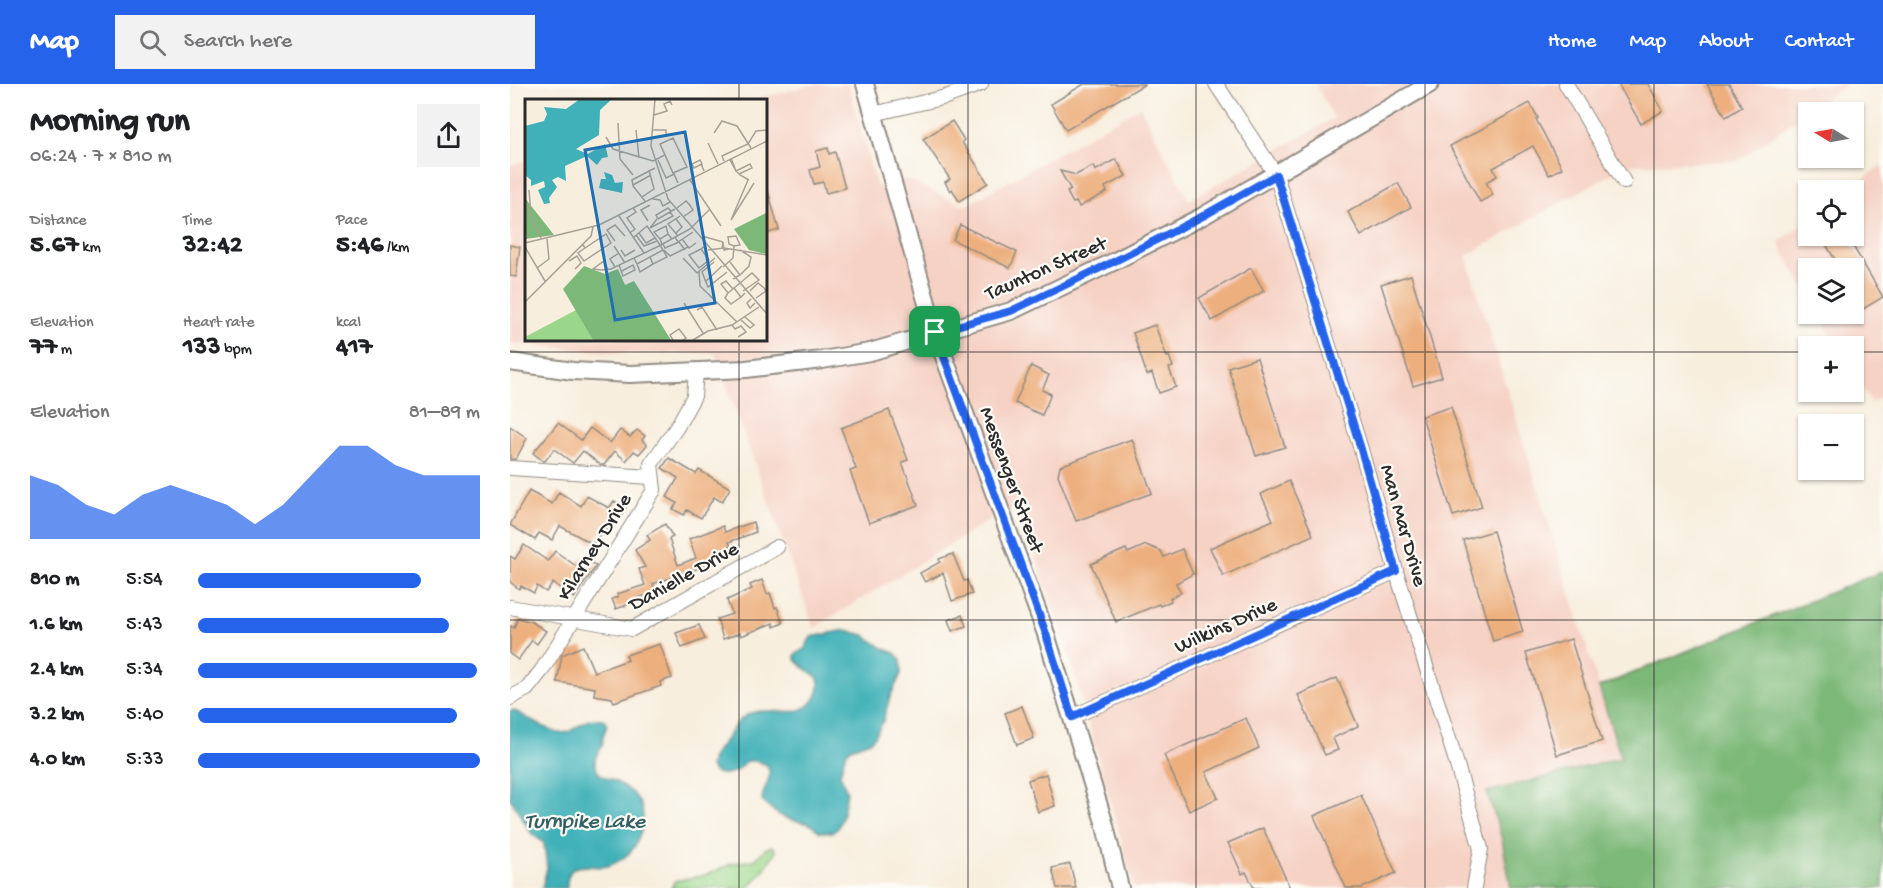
<!DOCTYPE html>
<meta charset="utf-8">
<style>
body{margin:0;font-family:"Gochi Hand",sans-serif;background:#f2f2f2;color:#202124;height:100vh;display:flex;flex-direction:column;font-size:22px;white-space:nowrap}
*{box-sizing:border-box;margin:0}
p{font-size:20px;color:#757577}
.icon{flex:none;width:33px;height:33px;fill:none;stroke:currentColor;stroke-width:2;stroke-linecap:round;stroke-linejoin:round}
.map{position:relative;flex:1;overflow:hidden}
.drawer{display:flex;flex-direction:column;background:#fff;width:510px}
.drawer>*{flex:none}
.needle{width:39px;rotate:280deg}
.tools{position:absolute;left:1288px;top:18px;display:grid;gap:12px}
.tools a{display:grid;place-items:center;width:66px;height:66px;border-radius:0px;background:#fff;box-shadow:0 2px 4px #0004;font-size:30px}
.pin{position:absolute;display:grid;place-items:center;width:51px;height:51px;color:#fff;margin:-26px;border-radius:12px;box-shadow:0 3px 9px #0006}
.round{display:grid;place-items:center;flex:none;width:63px;height:63px;border-radius:0px;background:#f2f2f2}
.headline{display:flex;align-items:center;justify-content:space-between;height:102px;padding:0 30px}
h1{font-size:33px;font-weight:700;line-height:45px}
.metrics{display:grid;grid-template-columns:repeat(3,1fr);gap:9px;height:102px;padding:6px 30px}
.metrics div{display:grid;align-content:center}
.metrics b{font-size:26px;font-weight:700}
.metrics small{font-size:16px;font-weight:400}
.metrics p{font-size:16px}
.chart{height:168px;padding:12px 30px}
.chart p{display:flex;justify-content:space-between}
.chart svg{width:100%;height:108px;margin-top:6px;fill:#2563eb;opacity:.7}
ul{padding:0 30px;list-style:none;font-size:20px}
li{display:grid;grid-template-columns:96px 72px 1fr;align-items:center;height:45px}
li i{height:15px;border-radius:8px;background:#2563eb}
header{display:flex;align-items:center;gap:36px;box-sizing:border-box;height:84px;padding:0 30px;background:#2563eb;color:#fff}
header strong{font-size:28px}
nav{display:flex;gap:33px;margin-inline-start:auto;font-size:21px}
.search{width:420px;height:54px;background:#f2f2f2;display:flex;align-items:center;gap:15px;box-sizing:border-box;padding:0 21px;border-radius:0px;color:#757577;font-size:22px}
main{display:flex;flex:1;min-height:0}
.map>svg:first-child{display:block}
.built{fill:#f6d2c5}
.green{fill:#9bd78b;stroke:#63815b;stroke-width:1.5}
.forest{fill:#7cb877;stroke:#547251;stroke-width:1.5}
.water{fill:#40b1b8;stroke:#366e72;stroke-width:1.5}
.building{fill:#edaf7d}
.lines{fill:none;stroke-linecap:round;stroke-linejoin:round}
.minor-casing{stroke:#928c84;stroke-width:16}
.major-casing{stroke:#928c84;stroke-width:20}
.minor{stroke:#fff;stroke-width:14}
.major{stroke:#fff;stroke-width:16}
.route-casing{stroke:#fff;stroke-width:12}
.route{stroke:#2563eb;stroke-width:8}
.grid{fill:none;stroke:#2b2b2b;stroke-width:1.5;stroke-opacity:0.55}
.labels{text-anchor:middle;stroke-width:4.5;stroke-linejoin:round;paint-order:stroke}
.street-label{font-size:21px;fill:#2b2b2b;stroke:#fdfcf7}
.water-label{font-size:22px;font-style:italic;fill:#336163;stroke:#fdfcf7}
.inset-road{fill:none;stroke:#a6a096;stroke-width:1.5}
.view{fill:#1f6fb2;fill-opacity:0.15;stroke:#1f6fb2;stroke-width:3}
.inset-edge{fill:none;stroke:#2b2b2b;stroke-width:3}
</style>
<header>
<strong>Map</strong>
<div class="search"><svg class="icon" aria-label="search" viewBox="0 0 24 24"><circle cx="10" cy="10" r="6"/><path d="M15 15l6 6"/></svg>Search here</div>
<nav><a>Home</a><a>Map</a><a>About</a><a>Contact</a></nav>
</header>
<main>
<section class="drawer">
<div class="headline"><div><h1>Morning run</h1><p>06:24 · 7 × 810 m</p></div><a class="round"><svg class="icon" aria-label="share" viewBox="0 0 24 24"><path d="M12 15V3M7 8l5-5 5 5M5 13v7h14v-7"/></svg></a></div>
<div class="metrics">
<div><p>Distance</p><b>5.67<small> km</small></b></div>
<div><p>Time</p><b>32:42</b></div>
<div><p>Pace</p><b>5:46<small> /km</small></b></div>
</div>
<div class="metrics">
<div><p>Elevation</p><b>77<small> m</small></b></div>
<div><p>Heart rate</p><b>133<small> bpm</small></b></div>
<div><p>kcal</p><b>417</b></div>
</div>
<div class="chart"><p><span>Elevation</span>81–89 m</p>
<svg viewBox="0 0 160 44" preserveAspectRatio="none"><path d="M0 44V18L10 22L20 30L30 34L40 26L50 22L60 26L70 30L80 38L90 30L100 18L110 6L120 6L130 14L140 18L150 18L160 18V44z"/></svg>
</div>
<ul>
<li><b>810 m</b>5:54<i style="width:79%"></i></li>
<li><b>1.6 km</b>5:43<i style="width:89%"></i></li>
<li><b>2.4 km</b>5:34<i style="width:99%"></i></li>
<li><b>3.2 km</b>5:40<i style="width:92%"></i></li>
<li><b>4.0 km</b>5:33<i style="width:100%"></i></li>
</ul>
</section>
<div class="map">
<svg width="1373" height="804" viewBox="0 0 1373 804">
<rect width="100%" height="100%" fill="#fdfcf7"/>
<filter id="ink" filterUnits="userSpaceOnUse"><feTurbulence type="fractalNoise" baseFrequency=".0167" numOctaves="2"/><feDisplacementMap in="SourceGraphic" scale="12" xChannelSelector="R" yChannelSelector="G"/><feConvolveMatrix kernelMatrix="1 2 1 2 8 2 1 2 1" color-interpolation-filters="sRGB"/></filter>
<filter id="wash" filterUnits="userSpaceOnUse"><feTurbulence type="fractalNoise" baseFrequency=".008" numOctaves="4" result="noise"/><feDisplacementMap in="SourceGraphic" scale="24" xChannelSelector="R" yChannelSelector="G"/><feGaussianBlur stdDeviation="1.35" result="paint"/><feColorMatrix in="noise" values="0 0 0 0 0 0 0 0 0 0 0 0 0 0 0 0 0 1.4 0 .05"/><feComposite in="paint" operator="in"/></filter>
<g filter="url(#wash)">
<rect width="100%" height="100%" fill="#f8eede"/>
<g class="built">
<path d="M305 0H338L367 103 397 95 455 122 630 23 679 116 824 34 805 0H1337L1227 77 1117 81 956 172 1111 674 977 708 992 755 1001 804H624L564 586 509 423 477 438 304 544 205 269H106L0 259V81L16 77V255H255V16H243Z"/>
<path d="M1373 80V313L1361 318 1344 290V262H1328L1309 230H1344V184H1299V212L1268 159 1299 136V152H1344V106H1338Z"/>
</g>
<path class="green" d="M262 762 266 767 253 787 238 804H161L165 797 195 791 224 779 244 776 247 774 255 765Z"/>
<path class="forest" d="M1373 487V804H1001L992 755 977 708 1111 674 1089 603Z"/>
<g class="water">
<path d="M336 546 354 551 373 564 385 569 391 576V590L380 613 373 637 365 652 360 657 341 664 335 671 330 690 337 708 332 734 328 744 323 748H310L300 740 278 735 266 729 252 717C252 703 264 696 257 681 252 679 243 676 237 677 234 678 233 681 230 684 221 691 206 694 200 683 202 669 205 670 213 659 223 647 222 640 237 631 255 620 289 638 304 616 309 609 310 602 308 594 299 586 291 584 285 574V571L295 564 301 553Z"/>
<path d="M3 626C13 631 41 649 50 649 66 650 71 632 93 635L97 640C96 645 94 649 93 653 92 657 93 658 92 662 88 671 83 672 86 683 88 693 100 694 108 699 135 714 139 733 126 760 121 771 104 782 92 783 74 783 56 776 57 804H32L37 784 34 759 22 750 0 714V627Z"/>
</g>
<g id="blocks">
<g class="building">
<path d="M574 0H635L556 46 541 20Z"/>
<path d="M1108 0H1138L1153 27 1131 40Z"/>
<path d="M1197 0H1219L1232 23 1216 33Z"/>
<path d="M1020 19 1028 34 1026 35 1052 84 1039 91 1023 62 983 84 987 92 976 98 983 111 970 118 940 62Z"/>
<path d="M442 37 454 56 452 58 478 99 449 117 442 105 440 107 435 98 440 95 413 55Z"/>
<path d="M318 64 319 70 325 68 335 104 316 109 313 98 304 100 300 86 310 83 306 67Z"/>
<path d="M606 75 616 92 595 103 597 108 569 123 566 118 563 119 557 108 561 106 550 87 566 91 583 82 585 87Z"/>
<path d="M888 99 901 123 851 152 838 128Z"/>
<path d="M258 107 269 146 255 150V108Z"/>
<path d="M450 141 507 168 500 184 443 156Z"/>
<path d="M1311 152H1337L1373 213 1353 225 1348 215 1344 217V184H1330Z"/>
<path d="M0 161 10 163 6 193 0 192Z"/>
<path d="M741 184 754 207 702 237 689 214Z"/>
<path d="M901 191 932 293 903 302 871 200Z"/>
<path d="M645 241 657 273 659 272 663 283 659 284 666 303 649 309 642 289 637 291 623 249Z"/>
<path d="M747 274 775 363 746 372 718 283Z"/>
<path d="M521 282 539 291 532 306 541 310 532 331 505 319Z"/>
<path d="M941 323 972 423 943 432 912 332Z"/>
<path d="M379 326 398 376 392 378 408 421 359 439 340 387 346 385 331 344Z"/>
<path d="M48 339 71 356 80 344 100 359 110 346 120 353 127 346 135 352 132 356 137 361 129 370 124 367 116 377 105 367 94 381H91L73 367 63 379 44 365 35 377H33L23 369Z"/>
<path d="M0 342 17 354 6 375H0Z"/>
<path d="M622 355 642 409 566 437 548 391 550 382Z"/>
<path d="M159 374 186 390 189 386 220 404 212 418 204 413 191 434 177 426 174 431 163 425 167 419 157 413 168 394 152 384Z"/>
<path d="M779 397 803 451 713 492 700 464 763 436 751 410Z"/>
<path d="M19 407 42 420 49 408 71 422 77 412 99 424 104 417 116 424 110 434 104 431 94 448 92 447 83 460 50 442 42 456 29 449 25 456 0 441Z"/>
<path d="M243 438 246 448 219 458 223 468 196 477 197 481 143 500 146 508 119 517 120 520 106 525 102 515 108 513 107 510 135 501 129 485 135 483 125 466 140 456 137 451 155 440 163 453 159 455 168 481 186 474 179 455 213 442 215 448Z"/>
<path d="M983 447 1013 548 983 557 953 456Z"/>
<path d="M14 461 38 477 45 467 66 482 73 473 86 482 64 514 43 499 36 508 27 502 24 509 11 502 9 505 0 498V472L5 475Z"/>
<path d="M636 461 651 467 654 473 672 465 683 490 666 499 671 509 660 514 661 517 650 522 649 520 606 538 581 480 616 465 618 469Z"/>
<path d="M443 470 454 497 457 496 462 510 442 517 433 489 415 498 410 489 430 478 429 475Z"/>
<path d="M252 496 257 510 260 509 265 524 267 523 273 539 264 543 263 539 231 552 230 549 213 555 207 535 222 530 217 516 242 505 240 501Z"/>
<path d="M452 531 456 542 442 547 438 536Z"/>
<path d="M8 534 22 538 36 547 27 560 22 556 8 576 0 570V542L4 544Z"/>
<path d="M189 541 195 555 172 564 166 549Z"/>
<path d="M1061 555 1092 657 1047 671 1016 569Z"/>
<path d="M150 560 162 594 150 598 151 602 104 618 102 614 84 611 85 604 47 598 52 571 73 562 84 588 118 576 116 571Z"/>
<path d="M827 594 848 642 823 654 828 666 815 671 788 611Z"/>
<path d="M512 622 524 654 507 661 495 629Z"/>
<path d="M736 634 749 664 696 688 708 714 679 727 654 671Z"/>
<path d="M536 690 545 722 528 728 518 696Z"/>
<path d="M851 711 886 789 852 804H836L804 732Z"/>
<path d="M753 744 780 804H744L736 788 732 790 718 759Z"/>
<path d="M560 780 566 804H547L542 784Z"/>
</g>
</g>
</g>
<g filter="url(#ink)">
<use href="#blocks" fill-opacity="0" stroke="#928c84" stroke-width="1.5"/>
<g class="lines">
<g class="minor-casing">
<g id="minor">
<path d="M706 0 766 91 850 362 886 487 945 674 971 765 964 804"/>
<path d="M1056 0 1114 98"/>
<path d="M363 30 436 13 471 0"/>
<path d="M0 384 141 393"/>
<path d="M0 523 122 545 267 463"/>
<path d="M0 614 17 605 32 586 144 406 141 380 167 343 184 312 186 288"/>
<path d="M562 633 886 487"/>
</g>
</g>
<g class="major-casing">
<g id="major">
<path d="M355 0 425 248 535 547 594 738 610 804"/>
<path d="M0 278 63 287 120 290 236 285 312 276 360 268 501 227 603 178 693 132 920 0"/>
</g>
</g>
<use href="#minor" class="minor"/>
<use href="#major" class="major"/>
</g>
</g>
<g class="lines" filter="url(#ink)">
<g class="route-casing">
<path id="route" d="M766 91 850 362 886 487 562 633 535 547 425 248 501 227 603 178 693 132Z"/>
</g>
<use href="#route" class="route"/>
</g>
<path class="grid" d="M229 0V16M458 0V804M686 0V804M915 0V804M1144 0V804M229 255V804M0 268H1299M1344 268H1373M0 536H1373"/>
<g class="labels">
<g class="street-label">
<text transform="translate(535 183) rotate(-24)" y="7">Taunton Street</text>
<text transform="translate(503 395) rotate(70)" y="7">Messenger Street</text>
<text transform="translate(895 441) rotate(74)" y="7">Man Mar Drive</text>
<text transform="translate(83 462) rotate(-58)" y="7">Kilarney Drive</text>
<text transform="translate(173 491) rotate(-29)" y="7">Danielle Drive</text>
<text transform="translate(715 540) rotate(-24)" y="7">Wilkins Drive</text>
</g>
<g class="water-label">
<text x="75" y="743">Turnpike Lake</text>
</g>
</g>
<g transform="translate(15 15)">
<rect width="242" height="242" fill="#f8eede"/>
<path d="M51 211 68 241H0V238Z" fill="#9bd78b"/>
<path d="M0 99 29 136 0 140ZM241 114V155L224 151 209 130ZM59 167 80 175 93 170 100 186 109 182 146 241H68L38 190Z" fill="#7cb877"/>
<path d="M55 0H87L75 11 74 36 51 50 63 55 80 45 83 58 77 59 72 66 62 57 40 67 41 82 33 78 27 81 32 88 24 99 25 104 19 105 13 91 20 88 19 82 6 87V81L0 76V27L19 22 22 15 19 8 41 10ZM79 73 87 76 90 84 98 83 97 94 74 89 76 80H81Z" fill="#40b1b8"/>
<path class="inset-road" d="M130 0 126 47 143 100 242 215M129 16 142 12 139 5 145 2 147 6M93 24 95 60 108 76M111 31 114 59M127 31H141V36M189 34 197 22 212 27 226 49M81 38 88 50 128 62M183 44 193 65M133 61 141 79 149 75 153 84M205 61 211 72 206 59M128 62 140 56 135 45 148 39 162 68 148 74 140 56M199 62 197 57 223 45 231 32 242 31M177 65 169 69 167 65 175 61 177 65V67L179 72M214 75 227 69 225 65 211 72 215 76 224 81M165 81 196 127M223 81 206 121 229 84M108 86 126 76M4 91 6 116 16 139M117 98 129 90 124 71M128 100 135 101 138 107 145 103M120 102 108 87 107 81 130 69M152 109 161 102 164 105 168 111 158 118M94 117 119 154M132 120 125 129 148 117 145 113M133 120 150 110M133 120 131 116 143 109 146 112M123 122 116 111 125 106M106 133 110 130 102 119 111 113 108 109M114 134 121 144 130 139M151 134 157 128 151 120M111 136 119 147 132 142M153 137 143 125 155 117M177 137 198 143M109 138 122 127 135 146M150 138 153 143 168 133M135 140 129 133 141 127 143 135M157 140 164 149 171 144M90 142 82 131 90 126 100 137M0 144 74 126 242 42M137 145 135 140 143 135 147 140M138 145 140 149 154 143 160 151M58 146 60 149 81 135 86 144 59 162 53 154 60 149M89 147 100 164M0 148 20 182M197 149 198 143 199 151 204 150M176 150 164 156 174 169 184 161 176 150 180 147M96 151 100 157 110 151M139 151 145 157 163 148M183 151 199 149 242 156M215 151 226 158 224 167 215 176M125 158 128 165 142 158 138 151M109 159 112 165 138 151 135 146M158 159 172 174 190 159M44 162 52 157 56 164 50 170M189 163 177 173 183 188 202 173M205 163 215 176 208 180M112 165 115 173 128 165M94 166 98 177 110 171 108 166 97 172M90 168 85 160 94 154M198 168 208 159 209 147 215 146 211 137 203 138 204 145 209 147M12 169 24 160 22 140M83 171 79 162 68 170 76 171 86 170 134 147 165 130 184 111M174 172 175 187 212 223M180 183 197 167M208 190 201 182 196 185 203 194 209 189M218 192 234 181 227 174 209 189 216 198 220 194M225 192 233 184 239 189 241 192 231 199M203 194 200 199 206 205 216 198M226 200 222 204 225 209 230 204M0 203 66 137 68 128M159 204 178 234M172 211 177 208 192 231M216 221 225 229 229 226 220 218M207 226 210 230 216 227 221 233 213 238M148 241 145 236 154 230 161 239 158 241M168 241 183 232 207 226 234 208"/>
<path class="view" d="M160 33 190 204 90 221 60 51Z"/>
<rect width="242" height="242" class="inset-edge"/>
</g>
</svg>
<div class="tools">
<a><svg class="needle" viewBox="-14 -14 28 28"><path d="M0-13l5 13h-10z" fill="#e53935"/><path d="M0 13l5-13h-10z" fill="#757577"/></svg></a>
<a><svg class="icon" aria-label="locate" viewBox="0 0 24 24"><circle cx="12" cy="12" r="6"/><path d="M12 2v4M12 18v4M2 12h4M18 12h4"/></svg></a>
<a><svg class="icon" aria-label="layers" viewBox="0 0 24 24"><path d="M12 4l9 5-9 5-9-5zM3 14l9 5 9-5"/></svg></a>
<a>+</a>
<a>−</a>
</div>
<div class="pin" style="left:425px;top:248px;background:#1e9e55"><svg class="icon" aria-label="arrive" viewBox="0 0 24 24"><path d="M6 21V4h12l-3 4 3 4H6"/></svg></div>
</div>
</main>
